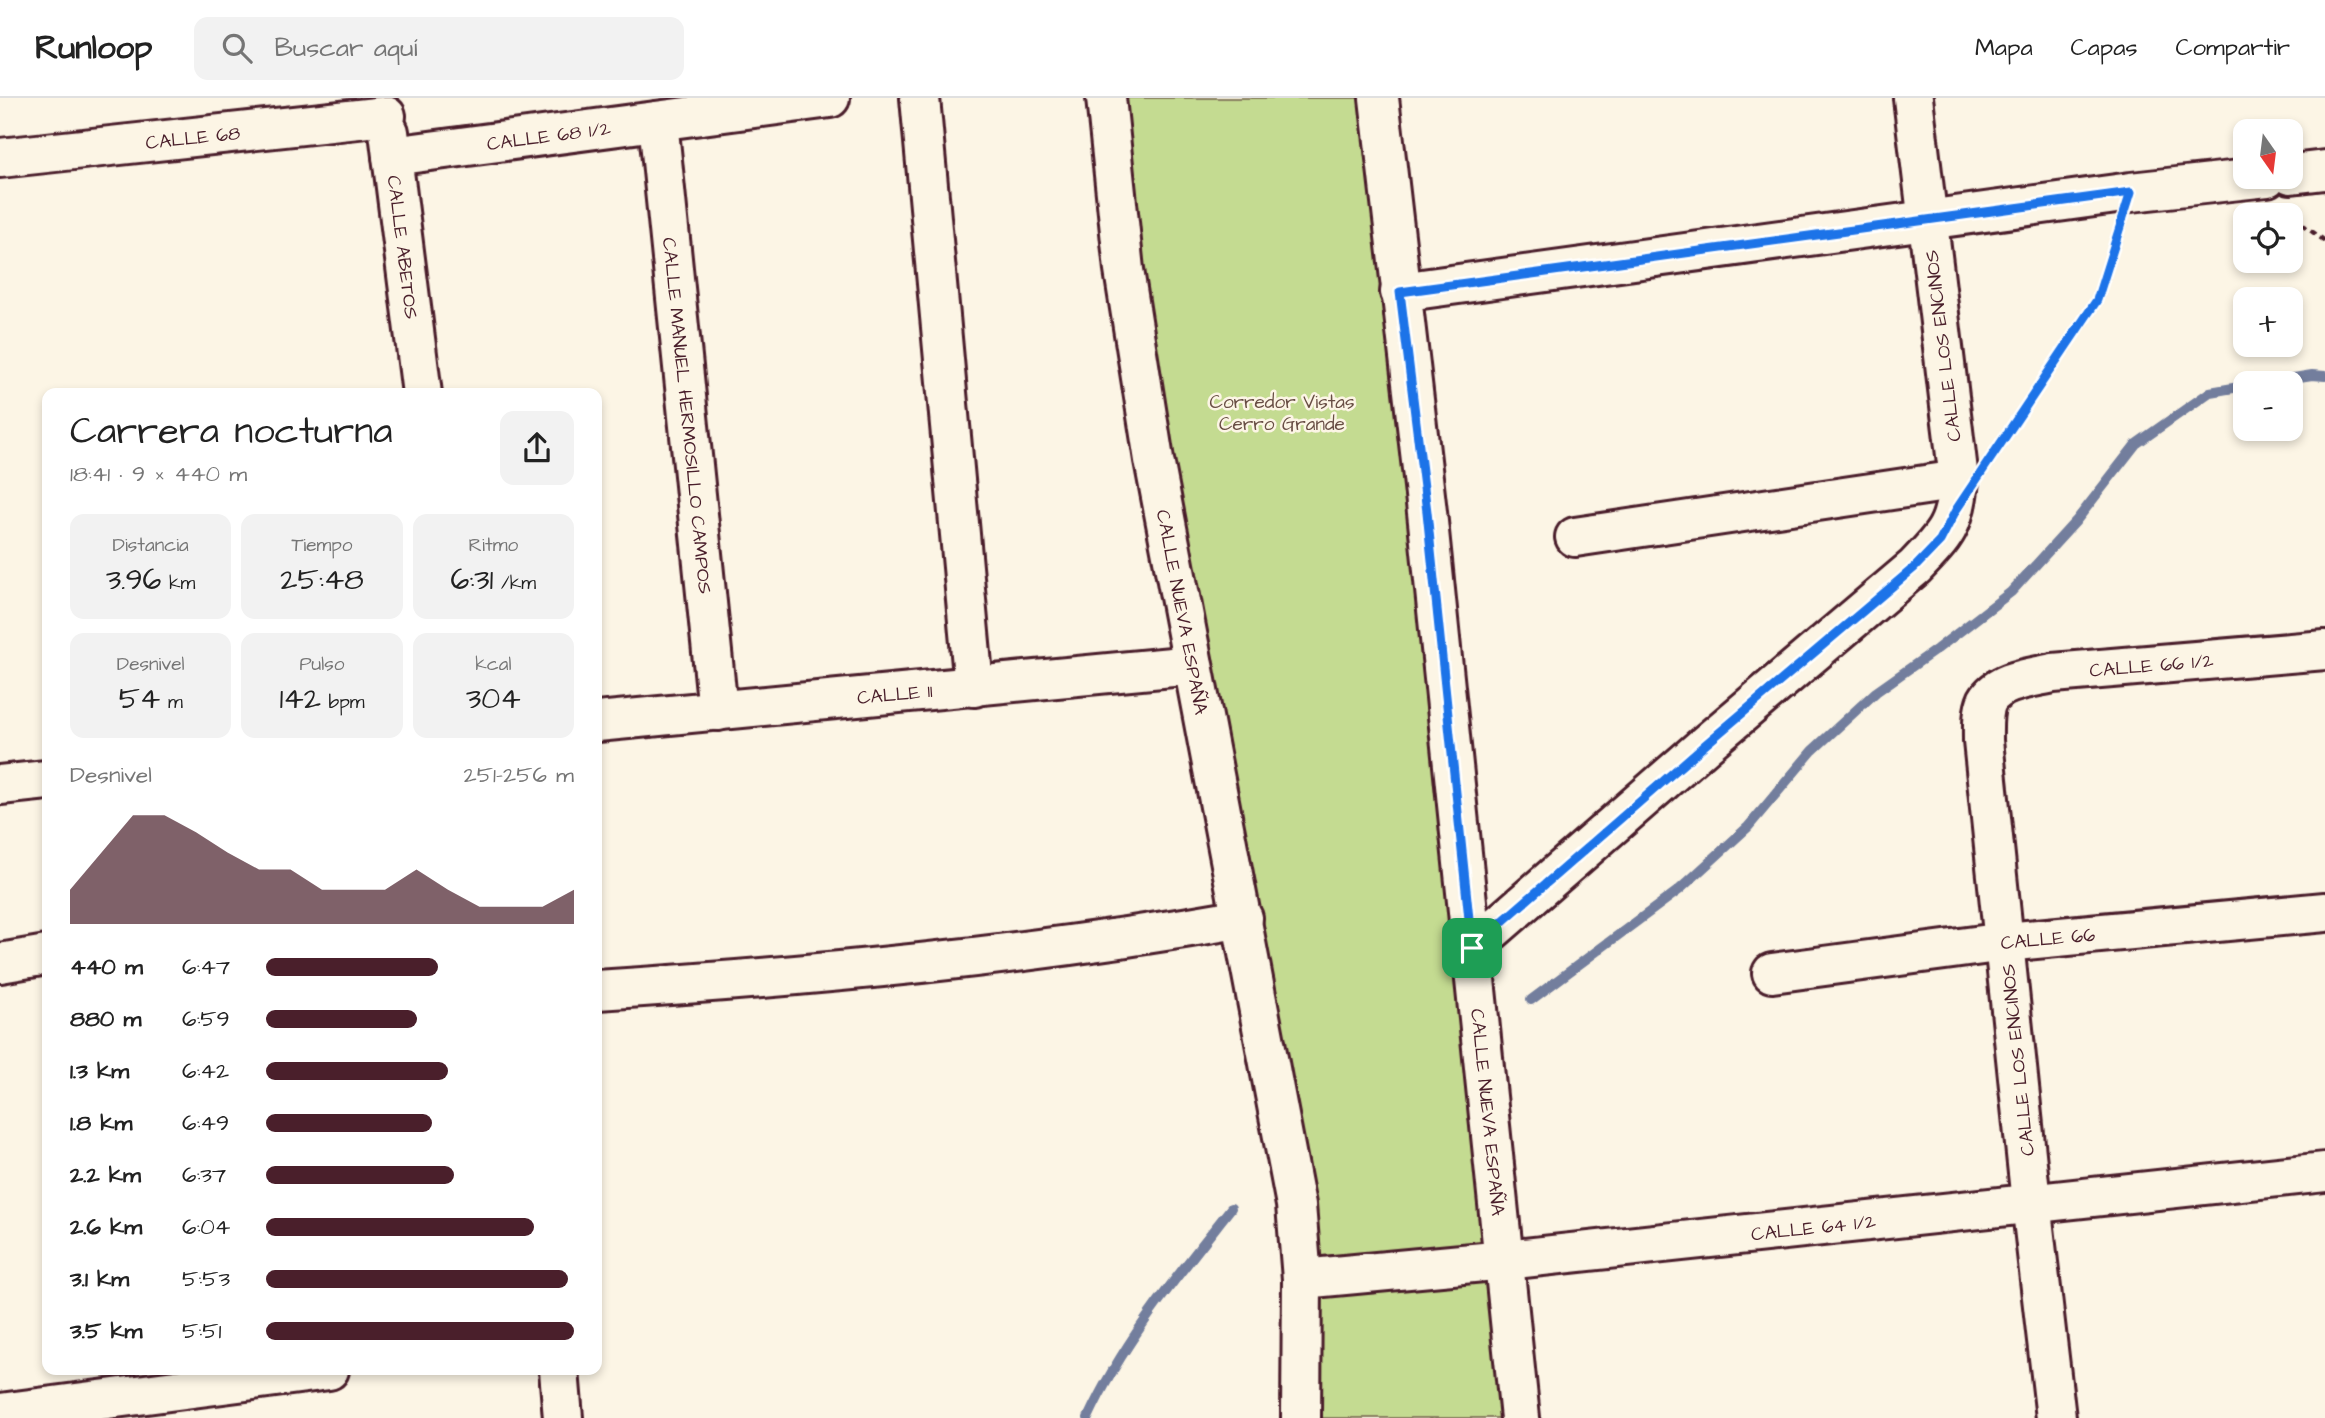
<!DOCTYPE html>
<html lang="es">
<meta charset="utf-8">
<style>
body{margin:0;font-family:"Architects Daughter",sans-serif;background:#f2f2f2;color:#222;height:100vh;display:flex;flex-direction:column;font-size:26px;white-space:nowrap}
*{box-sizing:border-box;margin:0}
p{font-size:23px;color:#767676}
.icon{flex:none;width:38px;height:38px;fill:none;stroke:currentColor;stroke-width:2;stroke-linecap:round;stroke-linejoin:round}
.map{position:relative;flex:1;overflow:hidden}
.sheet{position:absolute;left:42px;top:290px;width:560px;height:987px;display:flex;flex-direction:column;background:#fff;border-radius:14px;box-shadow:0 4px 10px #0003}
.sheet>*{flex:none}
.needle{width:46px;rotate:166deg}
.controls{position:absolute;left:2233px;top:21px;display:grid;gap:14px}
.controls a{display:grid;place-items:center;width:70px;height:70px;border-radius:14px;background:#fff;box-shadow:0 4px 10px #0003;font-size:35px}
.pin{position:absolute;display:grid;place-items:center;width:60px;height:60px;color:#fff;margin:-30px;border-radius:14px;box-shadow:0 4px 10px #0006}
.round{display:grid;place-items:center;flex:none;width:74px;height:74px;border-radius:14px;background:#f2f2f2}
.overview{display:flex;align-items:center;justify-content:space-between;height:119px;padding:0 28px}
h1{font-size:38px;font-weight:600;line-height:52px}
.stats{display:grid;grid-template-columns:repeat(3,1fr);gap:10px;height:119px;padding:7px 28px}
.stats div{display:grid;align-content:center;border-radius:14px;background:#f2f2f2;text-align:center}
.stats b{font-size:30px;font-weight:600}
.stats small{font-size:19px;font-weight:400}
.stats p{font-size:19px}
.chart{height:196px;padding:14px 28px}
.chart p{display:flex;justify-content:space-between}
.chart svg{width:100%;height:126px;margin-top:7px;fill:#4a1f2b;opacity:.7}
ul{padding:0 28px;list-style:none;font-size:23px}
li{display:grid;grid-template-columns:112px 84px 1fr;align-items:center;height:52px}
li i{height:18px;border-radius:9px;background:#4a1f2b}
header{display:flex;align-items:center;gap:42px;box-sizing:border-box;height:98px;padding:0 35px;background:#fff;border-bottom:2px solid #e0e0e0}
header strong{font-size:33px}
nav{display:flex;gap:38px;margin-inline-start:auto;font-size:24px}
.search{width:490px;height:63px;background:#f2f2f2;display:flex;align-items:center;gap:18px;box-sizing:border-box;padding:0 24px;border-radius:14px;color:#767676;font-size:26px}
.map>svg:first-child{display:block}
.green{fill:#c4db91;stroke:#877d5e;stroke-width:2}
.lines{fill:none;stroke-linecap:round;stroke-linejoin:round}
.stream{stroke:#737e9d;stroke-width:10}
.minor-casing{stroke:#4a1f2b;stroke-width:44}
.path{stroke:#4a1f2b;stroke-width:4.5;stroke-dasharray:7 5;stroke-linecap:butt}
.minor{stroke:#fcf5e5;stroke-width:38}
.route-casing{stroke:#fff;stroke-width:14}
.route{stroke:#1a73e8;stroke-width:9}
.labels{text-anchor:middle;stroke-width:5;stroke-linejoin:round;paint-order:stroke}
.street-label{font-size:19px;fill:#4a1f2b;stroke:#fcf5e5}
.park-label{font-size:19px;fill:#684e44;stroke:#fcf5e5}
</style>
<header>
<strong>Runloop</strong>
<div class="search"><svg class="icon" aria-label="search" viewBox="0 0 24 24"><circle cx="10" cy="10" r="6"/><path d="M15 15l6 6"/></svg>Buscar aquí</div>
<nav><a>Mapa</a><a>Capas</a><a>Compartir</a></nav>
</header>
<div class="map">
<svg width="2325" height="1320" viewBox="0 0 2325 1320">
<rect width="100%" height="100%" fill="#fcf5e5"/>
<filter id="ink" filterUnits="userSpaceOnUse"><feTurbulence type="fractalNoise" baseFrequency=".0143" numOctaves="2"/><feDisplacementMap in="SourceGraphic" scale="14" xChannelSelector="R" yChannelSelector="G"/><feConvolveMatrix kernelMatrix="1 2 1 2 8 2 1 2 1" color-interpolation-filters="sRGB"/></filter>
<g filter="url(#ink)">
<g class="green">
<path d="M1122 0H1377L1503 1173 1307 1190 1156 339Z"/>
<path d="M1505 1180 1519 1320H1306L1307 1200Z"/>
</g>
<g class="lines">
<g class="stream">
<path d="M2263 285 2312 277 2325 278"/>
<path d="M1531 902 1679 792 1748 729 1812 653 1876 594 1937 551 2011 494 2076 423 2136 346 2210 294 2245 288"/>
<path d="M1088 1320C1123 1243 1179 1176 1231 1110"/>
</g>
<g class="minor-casing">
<g id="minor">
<path d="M920 0 974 589"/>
<path id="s1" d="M1106 0 1124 172 1154 362 1296 1107 1302 1181 1301 1320"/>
<path id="s2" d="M1379 0 1427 414 1520 1320"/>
<path id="s3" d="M658 23 718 613"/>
<path id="s4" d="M389 34 422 296"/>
<path id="s5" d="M392 58 830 0"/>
<path id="s6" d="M0 60 386 18"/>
<path d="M2291 76 2325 72"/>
<path d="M1400 194 2131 94 2267 79"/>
<path d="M1575 439 1959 382"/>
<path id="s7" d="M597 624 1193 567"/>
<path d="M0 687 47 682"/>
<path d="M1472 850 1706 646 1915 469C1946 437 1955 427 1959 382L1913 0"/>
<path d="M0 865 47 857"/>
<path id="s8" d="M1772 875 2005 844 2325 814"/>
<path d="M597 892C813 878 1029 858 1243 820"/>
<path id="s9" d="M1302 1181 1505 1162 2325 1074"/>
<path d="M559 1272 563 1320"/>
<path d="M0 1315 329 1272"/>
<path id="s10" d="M2056 1320 2031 1104 1983 643C1983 631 1982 614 1987 603 1999 582 2032 580 2053 575L2325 552"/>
</g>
</g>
<g class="path">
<path d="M2291 118 2325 143"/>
<path d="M1995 355 2097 202 2119 132"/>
</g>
<use href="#minor" class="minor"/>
</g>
</g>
<g class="lines" filter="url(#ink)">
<g class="route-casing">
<path id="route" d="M2131 94 2097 202 1956 412 1940 443 1915 469 1706 646 1472 850 1427 414 1400 194Z"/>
</g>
<use href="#route" class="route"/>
</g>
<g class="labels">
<g class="street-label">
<text dy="7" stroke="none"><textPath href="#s5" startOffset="158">CALLE 68 1/2</textPath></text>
<text dy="7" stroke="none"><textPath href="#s6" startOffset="194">CALLE 68</textPath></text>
<text dy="7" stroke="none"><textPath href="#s4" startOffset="116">CALLE ABETOS</textPath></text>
<text transform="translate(1942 248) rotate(-97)" y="7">CALLE LOS ENCINOS</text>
<text dy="7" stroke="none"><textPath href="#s3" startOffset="296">CALLE MANUEL HERMOSILLO CAMPOS</textPath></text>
<text dy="7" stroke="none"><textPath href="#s1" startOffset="520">CALLE NUEVA ESPAÑA</textPath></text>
<text dy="7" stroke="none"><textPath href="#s10" startOffset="894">CALLE 66 1/2</textPath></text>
<text dy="7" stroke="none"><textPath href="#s7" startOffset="299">CALLE 11</textPath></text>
<text dy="7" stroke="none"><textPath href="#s8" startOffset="278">CALLE 66</textPath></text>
<text transform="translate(2017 962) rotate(-96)" y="7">CALLE LOS ENCINOS</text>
<text dy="7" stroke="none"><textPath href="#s2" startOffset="1020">CALLE NUEVA ESPAÑA</textPath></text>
<text dy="7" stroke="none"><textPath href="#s9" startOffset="514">CALLE 64 1/2</textPath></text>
</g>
<g class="park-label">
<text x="1282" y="310">Corredor Vistas<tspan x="1282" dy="22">Cerro Grande</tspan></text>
</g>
</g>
</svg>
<div class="controls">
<a><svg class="needle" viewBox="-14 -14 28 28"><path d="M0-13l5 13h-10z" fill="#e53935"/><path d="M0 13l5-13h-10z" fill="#767676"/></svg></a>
<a><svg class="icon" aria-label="locate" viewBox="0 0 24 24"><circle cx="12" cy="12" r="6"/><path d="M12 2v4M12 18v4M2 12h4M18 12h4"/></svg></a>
<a>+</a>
<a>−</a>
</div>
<div class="pin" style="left:1472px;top:850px;background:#1e9e55"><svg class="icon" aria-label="arrive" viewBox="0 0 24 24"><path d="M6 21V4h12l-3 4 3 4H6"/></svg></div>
<section class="sheet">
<div class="overview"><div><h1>Carrera nocturna</h1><p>18:41 · 9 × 440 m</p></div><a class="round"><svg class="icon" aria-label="share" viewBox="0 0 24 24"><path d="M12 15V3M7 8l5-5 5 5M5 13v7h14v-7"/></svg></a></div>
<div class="stats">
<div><p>Distancia</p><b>3.96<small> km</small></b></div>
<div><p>Tiempo</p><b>25:48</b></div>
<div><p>Ritmo</p><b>6:31<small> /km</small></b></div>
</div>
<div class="stats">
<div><p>Desnivel</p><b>54<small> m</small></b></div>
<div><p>Pulso</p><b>142<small> bpm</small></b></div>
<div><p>kcal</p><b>304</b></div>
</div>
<div class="chart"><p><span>Desnivel</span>251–256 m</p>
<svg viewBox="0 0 160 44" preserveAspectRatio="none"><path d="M0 44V32L10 19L20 6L30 6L40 12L50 19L60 25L70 25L80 32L90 32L100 32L110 25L120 32L130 38L140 38L150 38L160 32V44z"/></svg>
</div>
<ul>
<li><b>440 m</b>6:47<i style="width:56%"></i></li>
<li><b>880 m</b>6:59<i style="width:49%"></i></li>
<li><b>1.3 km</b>6:42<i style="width:59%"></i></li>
<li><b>1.8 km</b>6:49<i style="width:54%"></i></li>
<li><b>2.2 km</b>6:37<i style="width:61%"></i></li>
<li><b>2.6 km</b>6:04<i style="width:87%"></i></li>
<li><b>3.1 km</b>5:53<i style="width:98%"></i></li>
<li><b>3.5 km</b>5:51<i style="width:100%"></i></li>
</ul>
</section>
</div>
